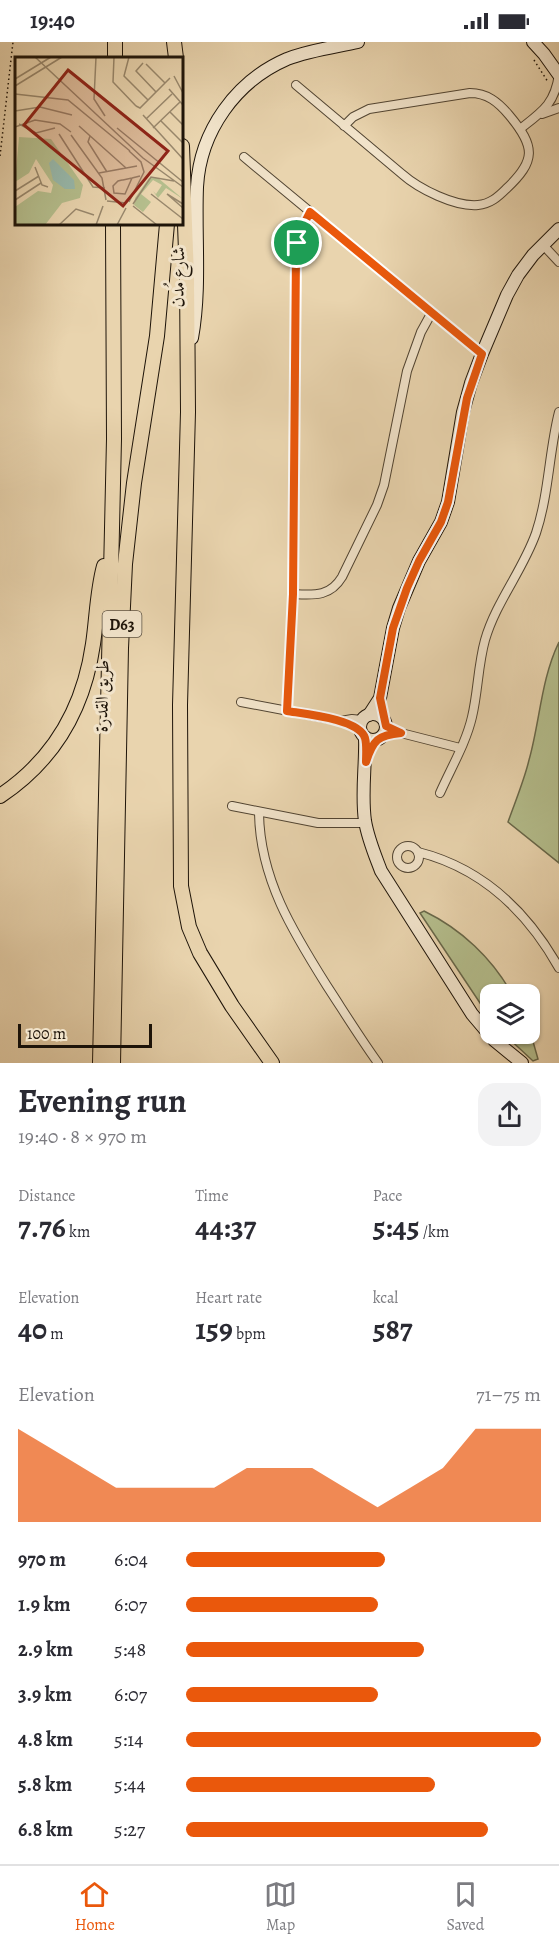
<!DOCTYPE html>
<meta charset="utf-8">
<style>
body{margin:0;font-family:Alegreya,Amiri,serif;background:#f2f2f3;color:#2b2b33;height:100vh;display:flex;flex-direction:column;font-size:22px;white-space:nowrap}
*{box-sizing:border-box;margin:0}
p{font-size:20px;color:#7c7c81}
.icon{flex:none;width:33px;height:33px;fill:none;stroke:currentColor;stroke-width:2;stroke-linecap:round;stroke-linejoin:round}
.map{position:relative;height:1021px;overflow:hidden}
.sheet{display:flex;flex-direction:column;background:#fff;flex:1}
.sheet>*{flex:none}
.controls{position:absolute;left:480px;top:942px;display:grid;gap:12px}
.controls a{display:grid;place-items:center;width:60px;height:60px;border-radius:12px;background:#fff;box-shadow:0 2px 4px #0004;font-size:30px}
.scale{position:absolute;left:18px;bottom:15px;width:134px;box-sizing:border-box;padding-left:6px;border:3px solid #1e1409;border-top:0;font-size:16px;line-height:21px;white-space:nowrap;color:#1e1409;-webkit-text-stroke:4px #f1e3ca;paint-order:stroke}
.pin{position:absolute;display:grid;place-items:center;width:51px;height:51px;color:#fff;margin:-26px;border:3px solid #fff;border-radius:50%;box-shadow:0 2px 6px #0007}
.round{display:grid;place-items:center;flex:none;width:63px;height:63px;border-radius:18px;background:#f2f2f3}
.summary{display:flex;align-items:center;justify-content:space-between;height:102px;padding:0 18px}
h1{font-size:33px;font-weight:700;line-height:45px}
.metrics{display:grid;grid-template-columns:repeat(3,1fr);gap:9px;height:102px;padding:6px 18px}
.metrics div{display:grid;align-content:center}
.metrics b{font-size:30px;font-weight:700}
.metrics small{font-size:16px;font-weight:400}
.metrics p{font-size:16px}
.chart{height:168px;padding:12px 18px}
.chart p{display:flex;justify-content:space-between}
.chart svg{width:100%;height:108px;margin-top:6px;fill:#ea580c;opacity:.7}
ul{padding:0 18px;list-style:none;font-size:20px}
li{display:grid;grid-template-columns:96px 72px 1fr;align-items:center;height:45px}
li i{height:15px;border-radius:8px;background:#ea580c}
.status{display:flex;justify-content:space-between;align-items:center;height:42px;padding:0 30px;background:#fff;direction:ltr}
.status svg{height:16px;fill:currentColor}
.menu{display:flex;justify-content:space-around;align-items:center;height:84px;border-top:2px solid #e1e1e2;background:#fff;font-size:16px;color:#7c7c81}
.menu a{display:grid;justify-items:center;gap:3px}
.menu .selected{color:#ea580c}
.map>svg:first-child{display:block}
.green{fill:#b4bd8c;stroke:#69684a;stroke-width:1.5}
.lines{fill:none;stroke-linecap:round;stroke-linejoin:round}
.street-casing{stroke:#514432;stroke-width:10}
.secondary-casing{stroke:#1e1409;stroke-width:14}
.primary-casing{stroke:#1e1409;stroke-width:16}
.path{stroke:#1e1409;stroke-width:1.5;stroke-dasharray:1.5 3;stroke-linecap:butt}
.street{stroke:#f1e3ca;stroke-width:8}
.secondary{stroke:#f1e3ca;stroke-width:12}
.primary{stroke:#e9d4ae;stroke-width:14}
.route-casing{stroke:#fff;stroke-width:12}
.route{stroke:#ea580c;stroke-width:8}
.labels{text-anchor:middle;stroke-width:6;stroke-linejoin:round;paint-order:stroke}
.shield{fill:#f1e3ca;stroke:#5d5243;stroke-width:1.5}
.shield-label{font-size:16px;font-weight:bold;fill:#1e1409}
.street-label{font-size:18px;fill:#1e1409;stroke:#f1e3ca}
.inset-road{fill:none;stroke:#98876c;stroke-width:1.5}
.view{fill:#8f2418;fill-opacity:0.15;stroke:#8f2418;stroke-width:3}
.inset-edge{fill:none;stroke:#1e1409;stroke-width:3}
</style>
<div class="status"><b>19:40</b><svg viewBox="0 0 49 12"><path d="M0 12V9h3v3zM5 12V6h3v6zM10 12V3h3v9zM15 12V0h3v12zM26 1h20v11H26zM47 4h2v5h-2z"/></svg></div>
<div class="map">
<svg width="559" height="1021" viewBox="0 0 559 1021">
<rect width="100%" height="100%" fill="#e9d4ae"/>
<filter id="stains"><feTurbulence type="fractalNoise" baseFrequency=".00333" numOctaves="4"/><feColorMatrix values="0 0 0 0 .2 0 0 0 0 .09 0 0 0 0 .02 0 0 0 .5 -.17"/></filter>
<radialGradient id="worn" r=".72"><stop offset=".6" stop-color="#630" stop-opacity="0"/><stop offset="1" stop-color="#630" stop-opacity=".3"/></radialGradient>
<g class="green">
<path d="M559 600V821L508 780C515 760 524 739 529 718 540 679 541 637 559 600Z"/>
<path d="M424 869C461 887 492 916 512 952H490V976L420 871Z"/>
<path d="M530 989 538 1017 533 1019 504 992H530Z"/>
</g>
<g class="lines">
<g class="street-casing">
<g id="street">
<path d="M296 43 402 132C419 147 455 165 478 163 490 162 498 155 506 147 536 119 536 105 509 73 498 60 487 51 470 51L369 67 353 75 344 84"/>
<path d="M542 72 559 66"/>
<path d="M520 87C542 70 555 62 559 32"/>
<path d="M244 115 482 312"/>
<path d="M543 203 559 220"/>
<path d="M293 552C314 553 330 555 342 535L377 463 384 443 407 329 421 290 432 270"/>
<path d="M241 660 341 679 361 688"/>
<path d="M287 669 293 552 296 212 300 190 310 170"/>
<path d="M341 679 352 677 362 678"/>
<path d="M386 684 401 691 460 706"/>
<path d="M384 693 401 691"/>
<path d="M440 751C451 726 466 701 472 675 478 650 478 623 485 598 496 560 523 528 536 491 549 452 549 409 559 370"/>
<path d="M232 764 318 781H365"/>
<path d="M259 771C260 837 293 890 327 944 344 970 360 996 378 1021"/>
<circle cx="408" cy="815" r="11"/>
<path d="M418 810C482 826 527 869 559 926"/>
</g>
</g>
<g class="secondary-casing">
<g id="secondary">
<path d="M533 0 544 12 559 33"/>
<path d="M192 296C201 246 195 195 197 145 200 89 236 39 287 17 310 8 335 5 358 0"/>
<circle cx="373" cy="685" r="13"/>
<path d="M369 673 380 656 393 586 399 566 419 519 441 480 448 460 463 370 471 341 482 312 507 253 518 233 533 213 559 187"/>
<path d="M365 695C366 723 361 751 365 779 368 797 375 813 381 829L472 972 494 998 522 1021"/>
</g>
</g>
<g class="primary-casing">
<g id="primary">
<path d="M174 0 176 16"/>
<path d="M115 16V0"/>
<path d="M182 104 187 235 188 370 180 663 181 844 189 885 200 911 232 964 272 1021"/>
<path d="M0 754C54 718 84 665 93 602 97 575 97 550 104 524"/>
<path d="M100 1021 114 397 113 182"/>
<path d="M113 1021 121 606 125 522 134 441 157 294 167 182"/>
</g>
</g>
<g class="path">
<path d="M534 18 548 40"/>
<path d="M0 114 13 0"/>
</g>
<use href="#street" class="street"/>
<use href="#secondary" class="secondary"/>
<use href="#primary" class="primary"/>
</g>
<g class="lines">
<g class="route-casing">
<path id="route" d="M310 170 482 312 467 356 448 460 441 480 419 519 407 546 393 586 380 656 386 684 401 691C378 693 373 698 366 720 366 713 367 703 365 696 359 677 305 672 287 669L293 552 296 212 300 190Z"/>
</g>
<use href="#route" class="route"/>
</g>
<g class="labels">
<rect class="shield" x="102.5" y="569" width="39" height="26" rx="4.5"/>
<g class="shield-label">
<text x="122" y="588">D63</text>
</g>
<g class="street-label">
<text transform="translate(178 235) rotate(-89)" y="6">شارع مُدن</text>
<text transform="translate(102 654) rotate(-89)" y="6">طريق القدرة</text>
</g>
</g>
<g transform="translate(15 15)">
<rect width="168" height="168" fill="#e9d4ae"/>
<path d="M4 80 36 82 68 128 65 141 47 146 30 168H0V150L23 134 36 136 38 128 21 102 14 116 0 125ZM134 121H143L168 142 151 131 143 141 138 134 141 137 147 128 138 123 126 137 136 145 128 155 119 148 120 141Z" fill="#b4bd8c"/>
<path d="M38 102 59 123 60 132H50L38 123 34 106Z" fill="#97b8ab"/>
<path class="inset-road" d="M20 0 128 101 168 130M81 0 79 42 90 59M99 0 98 25 121 49M114 0 109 19 133 43M128 6 121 14 141 35M131 7 150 26M159 19 168 36M0 22 36 0M0 29 47 0M154 32 168 48M0 37 53 43 115 94M121 49 125 51 155 21M0 54 25 50 57 58M155 55 168 68M128 58 168 102M131 62 157 37M146 64 168 86M4 67 21 76 40 71M64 69 111 111M0 70 20 63 45 67 56 75M102 71 168 125M138 71 165 45M44 77 78 130 90 131M56 78 87 121 91 143M75 79 73 85 92 115M114 94 126 105 129 115 114 145M20 110 27 128 33 130M84 116 122 109M117 121 110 137 99 136 98 129 103 124 107 123H108L117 121 125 119M0 134 24 119M136 137 168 162M152 137 168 151M152 137 168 147M0 143 26 126M92 144 111 146M118 147 136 120 159 124M118 149 142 168M44 168 61 152 79 158M81 168 88 149M102 168 111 151"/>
<path class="view" d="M53 13 153 94 108 149 9 68Z"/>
<rect width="168" height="168" class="inset-edge"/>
</g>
<rect width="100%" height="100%" filter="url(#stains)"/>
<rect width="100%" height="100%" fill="url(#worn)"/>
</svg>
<div class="controls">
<a><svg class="icon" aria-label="layers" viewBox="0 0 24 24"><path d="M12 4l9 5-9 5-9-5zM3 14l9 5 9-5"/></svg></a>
</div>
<div class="scale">100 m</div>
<div class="pin" style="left:297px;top:201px;background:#1e9e55"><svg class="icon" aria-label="arrive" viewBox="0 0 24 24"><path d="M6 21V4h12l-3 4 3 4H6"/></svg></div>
</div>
<section class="sheet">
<div class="summary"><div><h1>Evening run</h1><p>19:40 · 8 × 970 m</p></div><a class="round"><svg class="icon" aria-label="share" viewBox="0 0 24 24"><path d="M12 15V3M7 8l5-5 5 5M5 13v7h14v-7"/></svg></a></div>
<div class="metrics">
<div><p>Distance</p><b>7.76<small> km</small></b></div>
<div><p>Time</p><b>44:37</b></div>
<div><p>Pace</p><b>5:45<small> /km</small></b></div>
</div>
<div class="metrics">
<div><p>Elevation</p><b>40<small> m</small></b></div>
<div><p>Heart rate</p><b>159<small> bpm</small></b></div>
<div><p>kcal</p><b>587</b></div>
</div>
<div class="chart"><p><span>Elevation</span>71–75 m</p>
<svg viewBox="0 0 160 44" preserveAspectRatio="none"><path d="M0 44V6L10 14L20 22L30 30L40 30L50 30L60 30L70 22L80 22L90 22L100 30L110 38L120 30L130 22L140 6L150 6L160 6V44z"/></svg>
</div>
<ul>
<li><b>970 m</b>6:04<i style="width:56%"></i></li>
<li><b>1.9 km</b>6:07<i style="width:54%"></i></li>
<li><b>2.9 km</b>5:48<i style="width:67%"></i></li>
<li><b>3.9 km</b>6:07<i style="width:54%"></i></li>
<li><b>4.8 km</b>5:14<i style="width:100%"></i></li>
<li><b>5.8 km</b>5:44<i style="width:70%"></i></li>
<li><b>6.8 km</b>5:27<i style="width:85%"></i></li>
</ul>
</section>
<nav class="menu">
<a class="selected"><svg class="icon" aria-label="home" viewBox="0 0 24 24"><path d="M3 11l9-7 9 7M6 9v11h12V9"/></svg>Home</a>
<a><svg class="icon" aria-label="map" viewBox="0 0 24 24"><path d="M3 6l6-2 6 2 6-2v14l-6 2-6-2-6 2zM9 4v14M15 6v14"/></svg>Map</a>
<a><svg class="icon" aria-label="saved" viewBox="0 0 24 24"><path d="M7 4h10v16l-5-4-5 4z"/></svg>Saved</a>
</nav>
